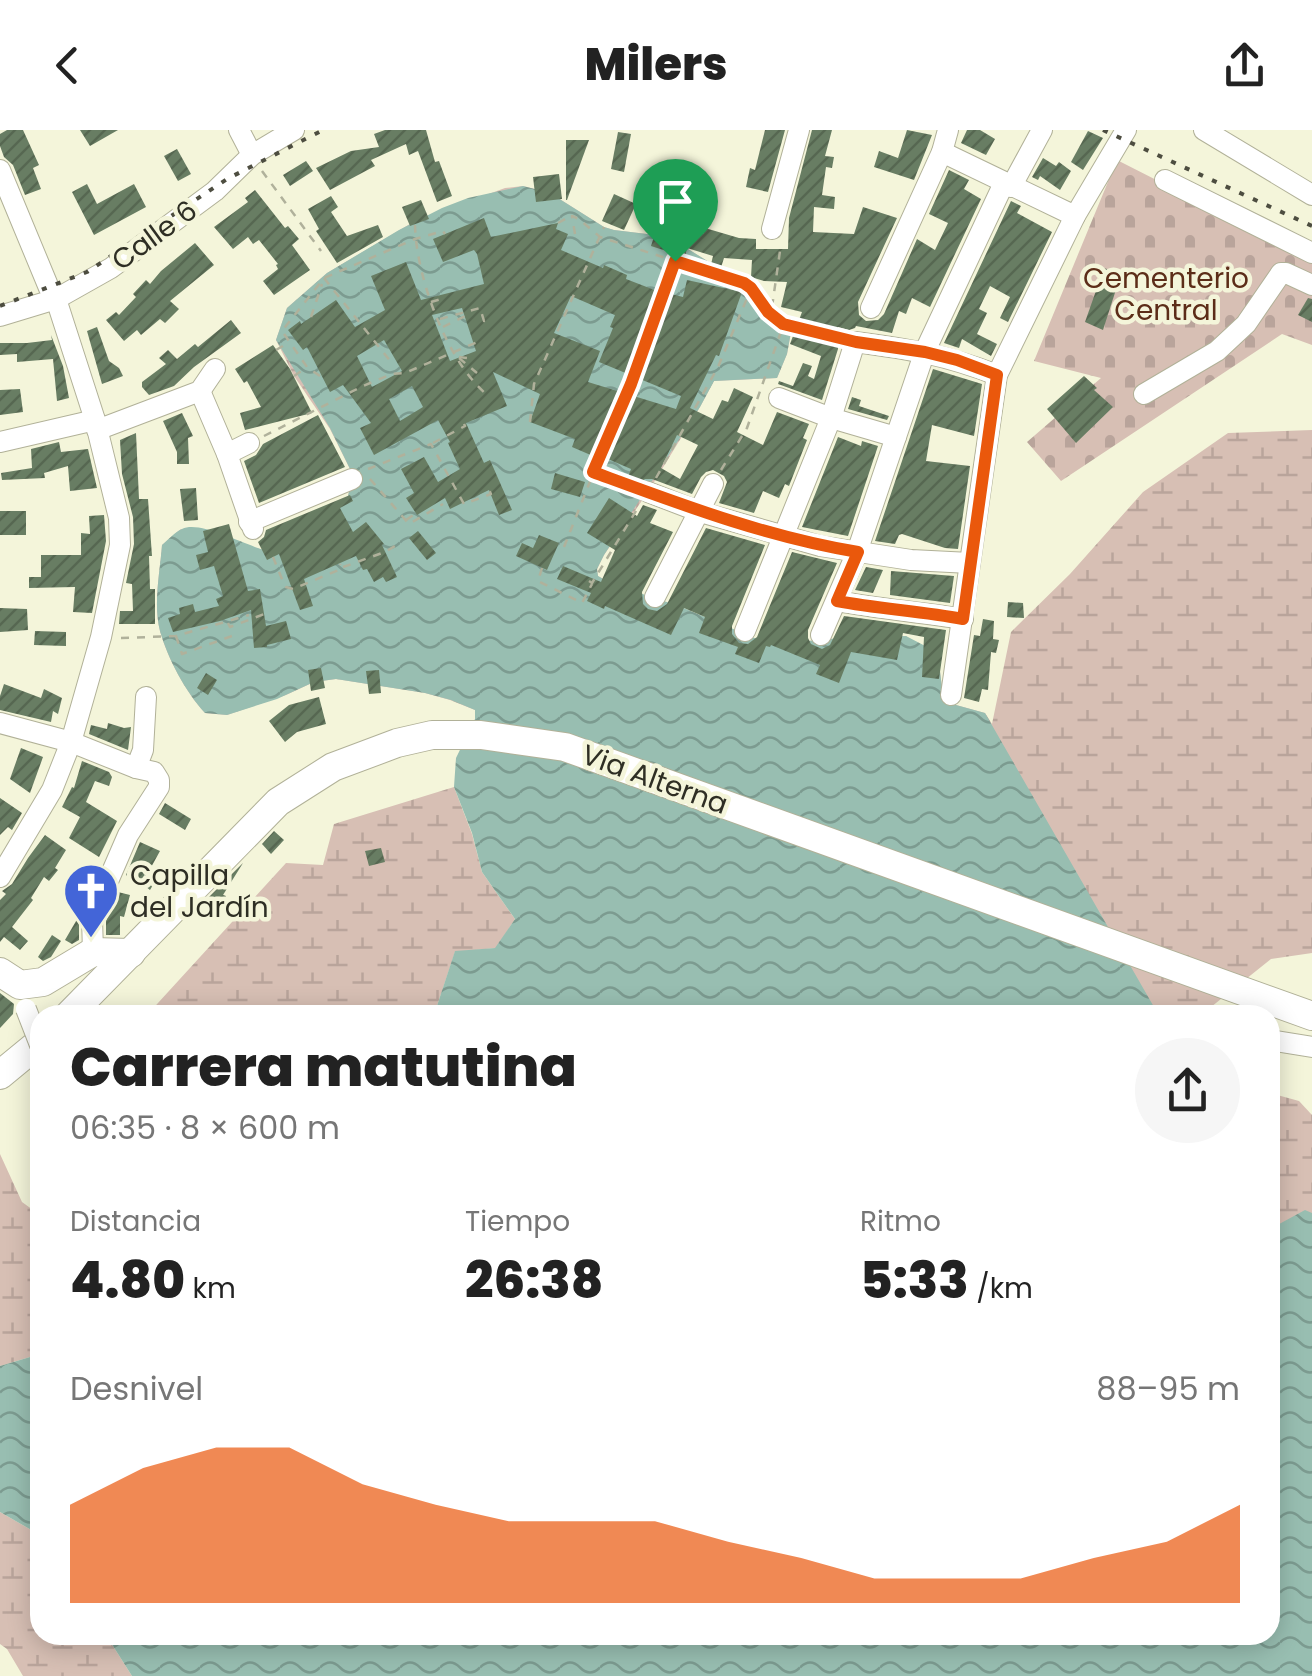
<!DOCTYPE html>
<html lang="es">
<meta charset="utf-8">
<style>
body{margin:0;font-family:Poppins,sans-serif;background:#f6f6f6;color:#222;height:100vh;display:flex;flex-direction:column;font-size:38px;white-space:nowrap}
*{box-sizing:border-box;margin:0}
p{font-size:32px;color:#767676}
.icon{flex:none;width:55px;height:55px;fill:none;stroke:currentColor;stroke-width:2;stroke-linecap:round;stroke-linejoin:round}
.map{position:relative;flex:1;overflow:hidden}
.side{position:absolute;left:30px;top:875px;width:1250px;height:640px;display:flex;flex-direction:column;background:#fff;border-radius:30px;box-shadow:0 5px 25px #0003}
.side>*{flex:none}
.pin{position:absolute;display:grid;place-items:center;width:85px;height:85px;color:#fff;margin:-102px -42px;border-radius:50% 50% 50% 0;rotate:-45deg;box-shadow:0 0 10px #0007}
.pin .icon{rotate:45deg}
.round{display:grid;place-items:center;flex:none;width:105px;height:105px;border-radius:52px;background:#f6f6f6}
.head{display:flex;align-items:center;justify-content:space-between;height:170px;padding:0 40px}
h1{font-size:55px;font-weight:800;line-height:75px}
.figures{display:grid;grid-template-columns:repeat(3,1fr);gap:15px;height:170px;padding:10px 40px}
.figures div{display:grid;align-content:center}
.figures b{font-size:50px;font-weight:800}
.figures small{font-size:28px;font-weight:400}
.figures p{font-size:28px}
.chart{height:280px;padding:20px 40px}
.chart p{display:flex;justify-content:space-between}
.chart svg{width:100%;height:180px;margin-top:10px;fill:#ea580c;opacity:.7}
header{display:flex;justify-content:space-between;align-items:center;height:130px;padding:0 40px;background:#fff;font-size:45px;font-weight:800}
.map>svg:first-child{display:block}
.wetland{fill:url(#wetland-marsh)}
.cemetery{fill:url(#cemetery-stones)}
.water{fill:url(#water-waves)}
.building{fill:url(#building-hatch);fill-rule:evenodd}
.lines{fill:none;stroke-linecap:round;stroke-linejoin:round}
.minor-casing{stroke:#b1b198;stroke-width:22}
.major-casing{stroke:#b1b198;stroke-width:30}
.path{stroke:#b0b19b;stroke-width:2.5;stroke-dasharray:8 8;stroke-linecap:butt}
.minor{stroke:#fff;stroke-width:20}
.major{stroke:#fff;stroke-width:28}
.rail{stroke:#4d4d40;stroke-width:4;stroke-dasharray:5 10;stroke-linecap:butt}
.minor-bridge-casing{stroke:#b1b198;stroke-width:22;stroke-linecap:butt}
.minor-bridge{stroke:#fff;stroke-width:20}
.route-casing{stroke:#fff;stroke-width:20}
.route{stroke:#ea580c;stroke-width:12}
.labels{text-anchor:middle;stroke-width:9;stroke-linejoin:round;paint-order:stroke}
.street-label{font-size:28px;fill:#2e2e24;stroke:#f4f5da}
.park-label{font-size:28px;fill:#5c2d18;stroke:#f4f5da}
.poi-label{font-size:28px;fill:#2e2e24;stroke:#f4f5da;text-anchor:start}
</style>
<header><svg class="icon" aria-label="back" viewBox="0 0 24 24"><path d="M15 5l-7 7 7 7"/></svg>Milers<svg class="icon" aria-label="share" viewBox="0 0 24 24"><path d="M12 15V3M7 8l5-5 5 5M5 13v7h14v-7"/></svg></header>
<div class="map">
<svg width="1312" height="1546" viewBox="0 0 1312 1546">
<defs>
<pattern id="wetland-marsh" width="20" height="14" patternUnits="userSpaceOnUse" patternTransform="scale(2.5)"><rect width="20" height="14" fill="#d7bfb4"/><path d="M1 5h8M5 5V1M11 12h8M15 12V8" fill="none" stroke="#b9a49b"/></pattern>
<pattern id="cemetery-stones" width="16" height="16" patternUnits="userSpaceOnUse" patternTransform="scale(2.5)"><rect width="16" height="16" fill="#d7bfb4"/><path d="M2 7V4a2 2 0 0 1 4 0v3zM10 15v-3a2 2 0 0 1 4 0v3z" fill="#b9a49b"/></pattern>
<pattern id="water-waves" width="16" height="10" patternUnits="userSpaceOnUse" patternTransform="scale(2.5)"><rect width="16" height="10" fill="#98beb1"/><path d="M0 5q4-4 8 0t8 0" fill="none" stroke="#7c9b90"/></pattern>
<pattern id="building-hatch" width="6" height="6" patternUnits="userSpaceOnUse" patternTransform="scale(2.5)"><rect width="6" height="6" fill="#687d63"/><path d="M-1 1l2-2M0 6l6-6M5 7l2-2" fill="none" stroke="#566751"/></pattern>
</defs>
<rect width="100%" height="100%" fill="#f4f5da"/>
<g class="wetland">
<path d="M523 56 550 63 604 97 614 100 655 105 680 114 717 137 753 154 772 177 786 187 792 197 787 224 777 248 714 251 700 277 648 362 604 425 597 439 598 446 612 454 771 515 827 509 906 506 939 533 943 566 956 575 985 583 992 594 1011 502 1070 444 1143 362 1228 303 1312 300V823L1271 829 1201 885H652L475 580 450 570 425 563 336 549 314 552 286 565 227 585 205 583C185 561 168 529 160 501 153 474 160 442 162 415L181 399 268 421 339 377 348 366 352 349 350 339 330 299 294 246 276 210 287 178 327 143 415 91 505 58Z"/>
<path d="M454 657 472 704 482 742 515 789 496 818 455 822 434 885H147L286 733 323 735 334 694Z"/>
<path d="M1270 963 1299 971 1312 985V1338L1270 1376Z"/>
<path d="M0 1024 22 1072 40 1085V1224L0 1236Z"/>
<path d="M0 1382 40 1405V1505H106L132 1546H23L7 1519 0 1514Z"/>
</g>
<path class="cemetery" d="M1117 30 1312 129V215L1282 204 1061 351 1027 312 1101 248 1034 231Z"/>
<g class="water">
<path d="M523 56 550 63 604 97 614 100 655 105 680 114 717 137 752 154 772 177 786 187 791 202 787 224 777 248 714 251 700 277 604 425 597 439 598 446 612 454 679 476 771 515 827 509 906 506 929 518 939 533 943 566 956 575 985 583 1154 877 1144 885H434L455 821 495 818 515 789 482 742 472 703 454 657 456 628 475 589V580L451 570 425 563 336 549 314 552 277 569 227 585 205 583C185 561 168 529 160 501 153 474 160 442 162 415 168 410 175 402 182 399 201 390 245 416 268 421L339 377 348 366 352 349 350 339 330 298 276 210 287 178 327 143 399 100 442 78 468 68Z"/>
<path d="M1305 1080 1312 1083V1546H132L106 1505H1270V1099Z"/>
<path d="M40 1224V1405L0 1382V1236Z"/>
</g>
<g class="building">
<path d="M7 0H23L39 35 33 38 41 59 25 65 13 35 4 27 0 16V4Z"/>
<path d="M80 0H118L90 16Z"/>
<path d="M385 0H426L435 32 439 31 452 66 437 72 418 21 409 25 406 14 371 30 375 36 330 60 316 38 351 21 379 17 374 4Z"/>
<path d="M765 0H785L768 62 746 57 750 38 755 40Z"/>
<path d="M812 0H832L825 26 834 27 832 38 826 37 822 65 835 67 834 79 814 77 813 102 854 104 863 77 897 88 858 172 859 185 866 191 878 190 884 184 917 109 935 120 948 93 929 84 949 40 969 50 964 59 981 69 930 177 912 168 906 184 899 181 892 203 856 196 855 198 849 200 838 197V219L822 270 778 254 779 251 793 256 803 233 812 236 808 246 814 249 821 226 790 214 802 182 781 177 787 152 764 151 751 147 752 130 724 128 717 150 708 147 713 126 687 118 685 127 651 116 658 94 679 101 680 97 703 104 705 98 739 108 756 109V119H788L789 88Z"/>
<path d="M907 0 932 5 914 50 874 37 879 21 898 28Z"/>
<path d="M967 0H980L995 9 986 25 961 13Z"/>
<path d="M1088 1 1103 8 1083 40 1071 32Z"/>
<path d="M618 2 631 4 624 42 611 39Z"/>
<path d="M566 10H589L567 70H566Z"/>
<path d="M177 19 191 44 178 51 164 26Z"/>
<path d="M1043 28 1056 36 1059 32 1071 41 1060 60 1040 46 1038 50 1032 47Z"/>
<path d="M306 31 313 41 290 56 283 45Z"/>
<path d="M559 44 562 69 536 72 533 47Z"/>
<path d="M87 54 97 74 134 54 146 77 94 105 72 62Z"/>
<path d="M255 60 285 98 288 96 299 109 292 115 310 140 274 165 263 151 278 139 276 135 278 134 259 110 253 114 248 107 233 119 214 97 248 72 245 68Z"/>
<path d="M614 64 636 74 624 100 602 91Z"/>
<path d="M331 66 338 77 331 82 347 106 378 95 383 107 337 133 316 101 319 99 308 79Z"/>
<path d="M421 70 429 89 410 96 402 77Z"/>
<path d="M1011 71 1021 76 1017 83 1052 102 1008 192 1000 188 1010 167 990 156 979 179 987 183 977 204 997 214 991 226 962 209 959 218 944 213Z"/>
<path d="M484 88 491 107 558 93 556 99 568 104 561 120 603 138 604 135 627 145 626 149 670 166 671 164 683 167 687 150 742 162 719 226 716 225 690 278 713 289 722 270 728 272 734 258 753 267 737 302 763 315 777 282 809 294 803 308 807 310 789 356 785 354 779 368 763 361 754 383 719 373 727 352 724 346 713 340 706 342 701 347 692 364 652 349H645L636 356 626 352 631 339 594 323 593 326 572 317 575 309 530 292 540 264 493 242 507 276 466 293 484 333 490 330 512 380 499 385 489 360 450 379 445 368 417 385 406 368 414 363 401 339 424 327 438 352 460 339 448 313 450 312 438 290 374 325 360 298 371 293 343 255 330 262 307 217 303 220 288 200 300 191 301 194 336 170 355 197 385 180 371 146 406 132 421 170 484 154 477 124 474 120 443 132 433 109ZM571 166 615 185 610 197 613 198 599 232 681 266 676 279 588 252 600 221 554 203ZM462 178 476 221 450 231 432 185ZM384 210 402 241 372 257 357 226ZM412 256 423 277 400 291 389 269ZM677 305 698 315 680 349 661 338Z"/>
<path d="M195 113 214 135 170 171 179 179 165 193 160 189 141 205 137 200 124 211 106 190 116 182 119 185 136 167 133 164 146 150 150 154 161 141Z"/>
<path d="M1104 138 1121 144 1103 200 1085 192Z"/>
<path d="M1308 168 1312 169V192L1298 185Z"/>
<path d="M231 190 241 203 194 237 174 256 149 265 142 257V252L166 234 159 228 168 220 177 229 195 214 198 217Z"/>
<path d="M97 197 109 231 119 238 123 246 102 254 87 201Z"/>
<path d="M51 205 63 236 69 268 57 271 53 229 17 232V224L0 225V213H27L52 210Z"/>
<path d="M273 215 290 239 312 283 245 300 240 283 261 277 247 251 244 253 235 239Z"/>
<path d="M933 239 982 254 974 306 932 295 926 331 970 336 958 419 945 418 902 404 899 405 895 414 875 411Z"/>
<path d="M1084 246 1097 258 1094 260 1113 277 1076 313 1047 279Z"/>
<path d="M20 259 23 282 0 285V260Z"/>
<path d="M852 267 861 270 859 276 889 286 887 290 848 279Z"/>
<path d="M182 283 193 306 188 308 189 334H177V322L163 291Z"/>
<path d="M318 285 345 337 259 373 244 331 256 325 263 314Z"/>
<path d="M136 303 139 369H148L152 426H149L150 459H155V494H119L120 481H133L132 454 126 453 134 414 133 387 122 344 120 310Z"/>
<path d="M838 307 861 316 862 311 878 316 848 406 802 397Z"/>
<path d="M59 312 61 322 88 319 97 358 70 361 68 336 44 343 45 348 2 350 1 343 32 338 31 319Z"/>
<path d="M555 343 585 352 580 367 551 359Z"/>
<path d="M196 358 198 390 184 391 180 359Z"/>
<path d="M350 365 353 371 340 378 353 402 366 392 384 414 382 415 397 447 386 452 383 447 374 452 367 439 363 440 356 426 304 449 313 476 300 480 279 424 267 430 258 412 264 407 266 400Z"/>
<path d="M609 368 637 386 643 375 657 380 650 393 673 402 642 462 643 474 648 479 657 481 667 474 706 398 765 415 732 496V504L739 513 748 514 757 507 792 422 837 433 808 500V508L811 514 822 519 830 515 844 486 946 500 939 549 922 547 924 507 903 503 897 530 851 522 839 553 816 544 820 535 771 515 770 517 766 516 759 533 735 524 738 517 699 503 705 487 684 478 671 505 605 476 604 479 587 471 591 463 557 449 563 436 601 452 615 420 587 403Z"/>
<rect x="0" y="381" width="26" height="24"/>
<path d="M104 385 106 411 92 483 73 482 75 457 29 458V447H41V425H81V403L90 404 89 386Z"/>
<path d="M229 394 248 461 260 459 266 496 286 491 291 509 267 515V517L254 518 251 480 220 491 173 502 168 488 180 484 179 478 193 474 195 482 219 476 216 469 223 466 214 436 200 440 196 425 208 422 203 401Z"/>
<path d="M418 401 436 423 427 430 409 408Z"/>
<path d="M539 405 559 413 547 440 516 426 522 413 533 418Z"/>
<path d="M866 437 883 440 873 463 855 460Z"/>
<path d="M891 441 954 446 950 473 890 465Z"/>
<path d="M1008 472 1023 473 1024 488 1007 487Z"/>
<path d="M0 478 27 479 28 500 0 502Z"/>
<path d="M983 489 994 491 993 509 999 510 996 523 991 522 988 560 982 559 979 572 964 568 974 505 980 506Z"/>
<path d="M35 501 66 502V516L34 515Z"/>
<path d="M321 538 325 558 311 561 308 540Z"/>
<path d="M379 540 381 563 369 564 366 541Z"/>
<path d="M206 543 217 550 208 565 197 558Z"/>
<path d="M4 554 41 568 44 559 62 568 58 584 53 581 51 592 0 580V566Z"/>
<path d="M319 567 326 594 297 602 285 612 269 591 289 575Z"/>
<path d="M108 593 124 598 131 597 128 620 89 604 91 595 107 599Z"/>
<path d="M21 618 43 627 30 663 10 649Z"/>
<path d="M82 631 109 642 112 647 109 656 95 651 86 672 117 691 99 727 69 708 80 687 62 677 72 657 74 658Z"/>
<path d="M0 668 22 683 12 700 8 697 0 705Z"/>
<path d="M165 673 191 689 185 700 159 684Z"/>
<path d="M274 701 284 710 271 724 262 714Z"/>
<path d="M45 705 66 720 55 738 58 740 49 751 44 747 31 768 33 770 12 797 28 811 20 820 4 807 0 812V770L6 764 2 761 12 754 28 728Z"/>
<path d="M140 712 160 721 149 741 157 748 150 760 135 748 134 751 126 745Z"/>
<path d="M381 718 385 732 369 736 365 721Z"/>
<path d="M243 733 223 765 226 766 215 785 202 774Z"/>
<path d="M82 751 91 755 82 777 74 774 80 764 77 763Z"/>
<path d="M118 762 130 765 124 787 120 786V805H106V791Z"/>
<path d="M79 786V810L72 814 65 810Z"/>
<path d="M52 805 61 811 51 827 43 831 38 827Z"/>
<path d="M0 863 14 874 13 884 0 898Z"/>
</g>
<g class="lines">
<g class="minor-casing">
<g id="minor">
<path d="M239 0 252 25"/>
<path d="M1204 0 1312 65"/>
<path d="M942 22 1075 86"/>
<path d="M0 40 49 158 56 169 95 290 119 388 120 415 101 507 71 612 52 660 0 747"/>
<path d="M1165 50 1312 123"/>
<path d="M1011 57 1042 0"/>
<path d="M772 99 799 0"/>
<path d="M871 178 942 22 948 0"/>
<path d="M0 186 56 169 111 138 215 61 252 25 294 0"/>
<path d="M200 261 227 324 253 399"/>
<path d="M1144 264 1217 221 1246 194 1281 143H1286L1312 155"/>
<path d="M779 268 831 288 896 307"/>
<path d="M97 300 200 261 215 239"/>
<path d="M0 312 95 290"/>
<path d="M227 324 249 313"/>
<path d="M648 362 700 382 820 416 911 430 970 433"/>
<path d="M249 392 352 349"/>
<path d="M655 467 713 354"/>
<path d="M837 471C879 479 921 482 963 489"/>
<path d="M745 501 831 288 855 212C909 219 946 225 997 245"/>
<path d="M821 505 857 422 925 221 1004 53"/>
<path d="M951 565 997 245 1075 86 1126 0"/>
<path d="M0 593 71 612 136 638 154 642 159 650V657L128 705 92 788 93 822"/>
<path d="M136 638 143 620 146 567"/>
<path d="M1270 910 1312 917"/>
</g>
</g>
<g class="major-casing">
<g id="major">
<path d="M0 842 20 855 43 852 93 822 131 823"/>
<path d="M69 885 278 672 333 637 397 613 432 605H481L565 617 1312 886"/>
<path d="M0 945 40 912"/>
</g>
</g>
<g class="path">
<path d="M262 41 321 121"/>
<path d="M558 93 571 86"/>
<path d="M415 95C416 146 446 229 485 263"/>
<path d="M575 104 572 86 579 89 600 107 744 153C756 161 761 174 770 183 787 200 815 202 837 207"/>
<path d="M324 148 391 232"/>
<path d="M431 172 441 169"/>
<path d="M772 177 781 114"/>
<path d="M311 187 322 154"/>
<path d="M440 189 480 178 484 191 487 190"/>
<path d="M443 197 465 186"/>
<path d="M276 220 288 213"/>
<path d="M459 227 468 228"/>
<path d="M459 228 477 243"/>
<path d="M294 246 306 238"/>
<path d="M320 246 307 237 282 201 324 148 415 109 443 101 445 104"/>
<path d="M530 292 534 254 604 97"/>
<path d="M264 306 363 256 392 244 405 243 482 210"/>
<path d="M433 313 465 296 464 294"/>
<path d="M368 339 431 314 464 374 491 364 489 360"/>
<path d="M721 340 747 298 783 196"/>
<path d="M656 348 718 237 753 154"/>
<path d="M370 349 409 394 443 374"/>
<path d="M632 357 593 342 631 255 675 132"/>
<path d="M406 390 416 383"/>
<path d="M564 417 593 344"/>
<path d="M273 427 284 454 286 457 293 459 341 439 340 434"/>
<path d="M343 437 385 422 400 413"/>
<path d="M542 438 538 451 582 473 592 454"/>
<path d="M589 451 592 453 639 376"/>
<path d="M228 493 230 497 267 483"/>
<path d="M176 506 182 524 232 506"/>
<path d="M121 508 176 506 249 485"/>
</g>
<use href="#minor" class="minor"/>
<use href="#major" class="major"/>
<g class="rail">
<path d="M1103 0 1312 96"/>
<path d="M0 176 87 142 227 49 323 0"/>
</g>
<g class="minor-bridge-casing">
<path id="minor-bridge" d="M26 879 40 915"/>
</g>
<use href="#minor-bridge" class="minor-bridge"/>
</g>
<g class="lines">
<g class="route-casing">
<path id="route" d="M675 131 744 153 751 158 768 182 783 194 856 212 925 222 957 230 997 245 963 489C921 481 879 479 837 471L858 422C766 407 680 374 593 342L631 254Z"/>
</g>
<use href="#route" class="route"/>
</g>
<defs>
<g id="church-pin" transform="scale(2.875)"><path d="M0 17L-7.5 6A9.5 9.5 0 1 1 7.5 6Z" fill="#4365d8" stroke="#f4f5da"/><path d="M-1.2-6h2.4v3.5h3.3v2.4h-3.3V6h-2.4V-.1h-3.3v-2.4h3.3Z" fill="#fff"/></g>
</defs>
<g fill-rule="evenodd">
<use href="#church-pin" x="91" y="761"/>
</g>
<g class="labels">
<g class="street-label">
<text transform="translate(154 105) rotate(-36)" y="10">Calle 6</text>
<text transform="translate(655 649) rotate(20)" y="10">Via Alterna</text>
</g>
<g class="park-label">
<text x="1166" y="158">Cementerio<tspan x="1166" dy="32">Central</tspan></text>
</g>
<g class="poi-label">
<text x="130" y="755">Capilla<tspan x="130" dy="32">del Jardín</tspan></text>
</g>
</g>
</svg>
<div class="pin" style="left:675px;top:131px;background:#1e9e55"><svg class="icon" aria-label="arrive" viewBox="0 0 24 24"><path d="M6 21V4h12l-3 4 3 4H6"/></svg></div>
<section class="side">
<div class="head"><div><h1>Carrera matutina</h1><p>06:35 · 8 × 600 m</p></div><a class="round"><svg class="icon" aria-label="share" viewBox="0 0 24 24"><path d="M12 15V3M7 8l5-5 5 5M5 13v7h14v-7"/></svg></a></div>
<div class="figures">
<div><p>Distancia</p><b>4.80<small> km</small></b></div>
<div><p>Tiempo</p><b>26:38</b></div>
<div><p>Ritmo</p><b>5:33<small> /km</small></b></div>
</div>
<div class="chart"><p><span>Desnivel</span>88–95 m</p>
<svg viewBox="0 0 160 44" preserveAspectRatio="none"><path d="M0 44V20L10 11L20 6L30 6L40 15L50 20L60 24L70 24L80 24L90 29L100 33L110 38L120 38L130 38L140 33L150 29L160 20V44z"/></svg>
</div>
</section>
</div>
